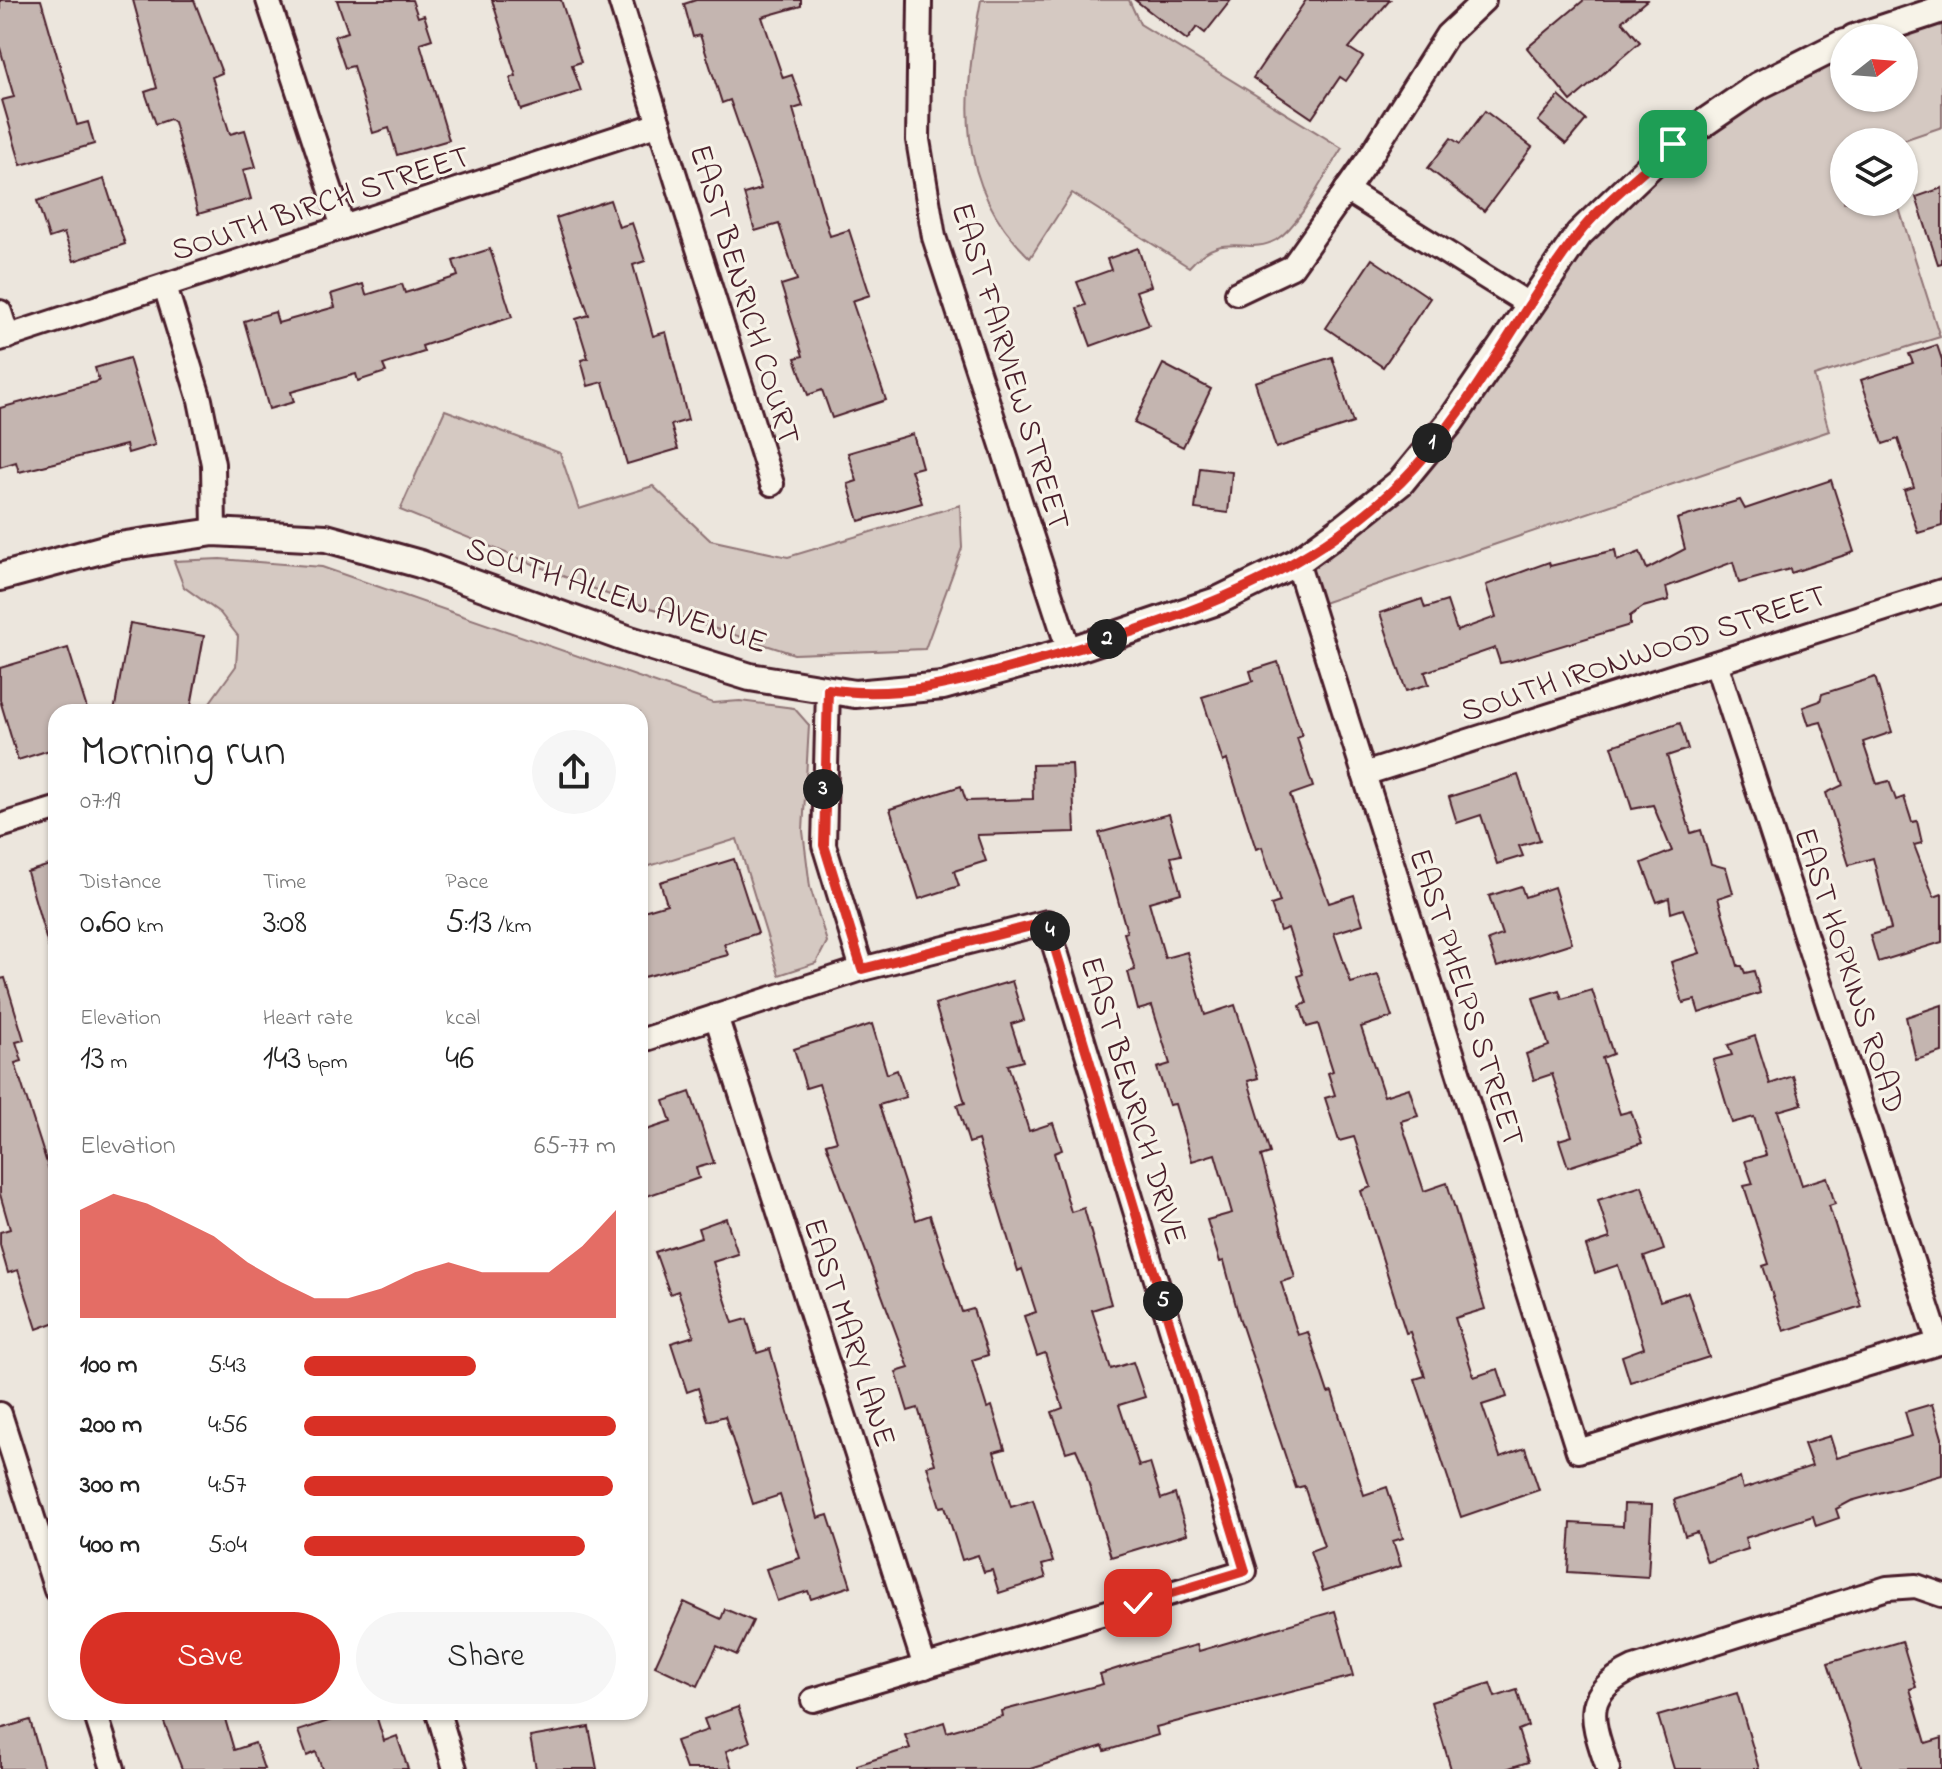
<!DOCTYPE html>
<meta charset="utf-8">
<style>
body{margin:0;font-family:"Indie Flower",sans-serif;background:#f6f6f6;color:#222;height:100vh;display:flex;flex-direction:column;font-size:30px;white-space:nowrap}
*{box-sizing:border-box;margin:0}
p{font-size:26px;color:#767676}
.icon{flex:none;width:44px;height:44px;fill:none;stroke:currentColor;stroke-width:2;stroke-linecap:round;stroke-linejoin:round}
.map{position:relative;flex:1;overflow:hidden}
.side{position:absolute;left:48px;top:704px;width:600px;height:1016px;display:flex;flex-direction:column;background:#fff;border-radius:24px;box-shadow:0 2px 6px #0004}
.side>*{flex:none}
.needle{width:52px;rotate:73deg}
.controls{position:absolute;left:1830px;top:24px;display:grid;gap:16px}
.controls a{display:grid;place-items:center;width:88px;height:88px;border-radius:50%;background:#fff;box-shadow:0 2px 6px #0004;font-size:40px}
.pin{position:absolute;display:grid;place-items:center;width:68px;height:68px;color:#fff;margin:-34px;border-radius:16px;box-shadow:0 4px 12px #0006}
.km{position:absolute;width:40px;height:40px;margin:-20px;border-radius:50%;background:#222;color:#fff;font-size:22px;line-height:40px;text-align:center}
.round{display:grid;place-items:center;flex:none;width:84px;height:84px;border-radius:42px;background:#f6f6f6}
.head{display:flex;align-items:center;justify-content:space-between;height:136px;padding:0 32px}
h1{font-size:44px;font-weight:600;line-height:60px}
.metrics{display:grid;grid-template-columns:repeat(3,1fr);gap:12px;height:136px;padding:8px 32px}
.metrics div{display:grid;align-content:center}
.metrics b{font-size:34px;font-weight:600}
.metrics small{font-size:22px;font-weight:400}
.metrics p{font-size:22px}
.chart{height:224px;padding:16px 32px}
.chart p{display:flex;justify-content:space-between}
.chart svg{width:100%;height:144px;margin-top:8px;fill:#d93025;opacity:.7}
.cta{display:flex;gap:16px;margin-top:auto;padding:16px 32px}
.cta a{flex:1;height:92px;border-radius:48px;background:#d93025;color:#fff;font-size:32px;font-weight:600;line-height:92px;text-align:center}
.cta a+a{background:#f6f6f6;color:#222}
ul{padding:0 32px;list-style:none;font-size:26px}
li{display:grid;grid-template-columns:128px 96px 1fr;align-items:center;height:60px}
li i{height:20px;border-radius:10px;background:#d93025}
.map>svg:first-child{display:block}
.green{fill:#d5c9c2;stroke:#907476;stroke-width:2}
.building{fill:#c4b5b0;stroke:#4a1f2b;stroke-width:2}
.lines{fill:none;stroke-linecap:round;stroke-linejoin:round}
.minor-casing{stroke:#4a1f2b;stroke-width:28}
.tertiary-casing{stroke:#4a1f2b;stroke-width:32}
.minor{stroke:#f7f3e8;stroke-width:22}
.tertiary{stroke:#f7f3e8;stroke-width:26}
.route-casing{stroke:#fff;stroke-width:16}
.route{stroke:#d93025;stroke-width:10}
.labels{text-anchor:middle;stroke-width:6;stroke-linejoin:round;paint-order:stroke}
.street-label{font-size:32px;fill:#4a1f2b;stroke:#f7f3e8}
</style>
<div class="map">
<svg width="1942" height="1769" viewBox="0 0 1942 1769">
<rect width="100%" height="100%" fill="#ece6dd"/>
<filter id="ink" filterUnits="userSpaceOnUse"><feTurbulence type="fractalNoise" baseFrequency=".0125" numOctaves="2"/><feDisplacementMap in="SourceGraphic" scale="16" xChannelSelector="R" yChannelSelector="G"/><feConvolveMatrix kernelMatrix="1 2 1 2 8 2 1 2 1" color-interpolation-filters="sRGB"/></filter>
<g filter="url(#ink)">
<g class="green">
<path d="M981 0H1129L1140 24 1342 148C1325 174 1301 224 1276 240 1246 257 1223 228 1189 267L1072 193 1030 258C953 184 963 96 981 0Z"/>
<path d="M1942 9V127L1898 142H1844V202H1897L1940 337 1814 376 1829 431 1311 607 1297 562 1401 482 1579 234 1673 144 1844 43V98H1904V38H1854Z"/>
<path d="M445 410 560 453 579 509 653 486 710 540 788 557 960 505 962 548 925 649 794 654 607 594 400 510Z"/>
<path d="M220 559 322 567 713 703 740 701 794 708 809 725 803 831 810 887 827 942 816 963 779 975 737 839 640 869V712H203L236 666 238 636 220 613 184 587 174 561Z"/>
</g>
<g class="building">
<path d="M0 0H41L77 125 88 122 94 144 21 165 2 100 14 97 0 48Z"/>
<path d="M133 0H194L222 73 212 77 230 134 245 130 256 167 243 170 251 199 198 214 174 122 170 119 156 124 145 92 157 88Z"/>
<path d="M337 0H412L418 17 424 15 432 39 420 43 449 140 397 155 389 128 373 133 353 66 345 68 334 36 348 32Z"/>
<path d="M492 0H561L581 62 572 65 581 91 521 110 510 78 516 76Z"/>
<path d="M696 0H801V6L762 17 783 78 792 75 803 106 793 109 830 236 849 230 870 295 852 301 886 400 832 418 822 390 808 395 795 358 803 356 781 285 797 280 779 224 755 231 744 194 761 189 730 100 722 103 700 35 693 37 684 4Z"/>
<path d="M1135 0H1231L1205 33 1197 27 1187 40Z"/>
<path d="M1306 0H1390L1349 48 1363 57 1346 81 1340 77 1312 118 1253 78Z"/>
<path d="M1584 0H1647L1622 21 1640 42 1571 101 1527 48Z"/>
<path d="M1559 96 1586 120 1566 144 1538 121Z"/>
<path d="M1485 111 1532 147 1484 211 1428 168 1451 138 1460 144Z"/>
<path d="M104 179 125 244 74 261 64 233 49 238 37 201Z"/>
<path d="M1942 188V263L1938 264 1916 197Z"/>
<path d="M610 200 619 227 632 223 645 261 633 265 653 336 666 332 688 420 671 425 678 449 627 464 603 382 588 386 581 360 588 358 576 319 589 315 556 218Z"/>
<path d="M1138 248 1151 286 1136 291 1149 325 1091 346 1077 308 1086 305 1077 282 1111 270 1107 259Z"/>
<path d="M490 249 512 317 422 346 424 352 383 365 386 372 358 381 356 374 291 392 294 402 269 409 244 321 275 312 278 323 335 307 331 294 363 284 366 295 402 284 405 293 458 276 453 261Z"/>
<path d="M1372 259 1430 298 1383 367 1326 328Z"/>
<path d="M1937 345 1942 360V526L1918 533 1904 490 1914 487 1898 439 1883 444 1861 380 1913 363 1909 354Z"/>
<path d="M1332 357 1353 423 1276 448 1255 382Z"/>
<path d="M129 358 155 445 128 453 126 445 19 472 16 462 0 467V408L99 381 95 368Z"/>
<path d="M1163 364 1211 389 1183 447 1134 423Z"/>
<path d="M913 434 922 467 911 470 922 503 859 521 848 484 857 481 848 453Z"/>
<path d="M1200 468 1232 472 1228 513 1195 509Z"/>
<path d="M1831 480 1854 552 1791 573 1790 569 1739 583 1733 562 1666 587 1669 600 1643 607 1630 616V625L1511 661 1500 663 1495 648 1425 672 1429 684 1406 691 1380 613 1422 599 1425 608 1447 601 1457 631 1496 617 1486 585 1549 562 1550 566 1615 550 1617 561 1640 552 1647 569 1685 549 1677 519 1740 500 1745 509Z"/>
<path d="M130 623 204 636 190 712 153 707 152 712H114Z"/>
<path d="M68 648 88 712H56V748L18 760 0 700V668Z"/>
<path d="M1278 662 1302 736 1297 738 1313 787 1290 795 1329 903 1354 895 1363 924 1334 933 1351 983 1378 975 1392 1017 1361 1027 1384 1096 1409 1088 1418 1116 1401 1121 1424 1191 1447 1183 1455 1209 1485 1309 1455 1318 1474 1377 1498 1369 1507 1397 1482 1405 1500 1457 1525 1448 1539 1490 1461 1517 1415 1379 1425 1376 1410 1332 1406 1333 1361 1191 1371 1187 1354 1137 1339 1141 1325 1098 1335 1095 1328 1073 1333 1071 1318 1024 1307 1027 1300 1006 1307 1003 1298 976 1303 974 1288 928 1280 931 1271 905 1280 902 1262 847 1256 849 1227 760 1223 762 1202 697 1253 681 1250 671Z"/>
<path d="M1875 677 1892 732 1863 742 1877 784 1889 781 1896 800 1904 797 1912 822 1917 821 1922 843 1914 845 1934 897 1942 894V942L1878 962 1870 935 1891 929 1873 858 1849 865 1826 793 1843 785 1821 722 1809 725 1803 707 1820 701 1822 694Z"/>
<path d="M1680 723 1688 749 1667 756 1691 833 1701 830 1711 864 1726 868 1733 893 1718 898 1738 966H1742L1745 973 1754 971 1760 993 1699 1013 1695 1000 1683 1003 1671 962 1700 953 1683 909 1671 913 1669 898 1657 902 1642 863 1672 851 1653 805 1632 809 1612 746Z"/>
<path d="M1072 764 1075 832 977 835 986 861 954 871 959 886 919 899 890 809 961 786 966 801 1033 799 1032 765Z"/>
<path d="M1518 775 1540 840 1519 846 1523 856 1497 864 1481 815 1457 823 1449 797Z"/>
<path d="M1169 814 1181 855 1171 857 1181 893 1149 902 1165 958 1187 952 1205 1015 1235 1005 1258 1078 1248 1081 1270 1153 1261 1156 1295 1278 1281 1282 1298 1335 1308 1332 1328 1393 1332 1392 1364 1495 1387 1487 1403 1538 1393 1541 1401 1566 1323 1591 1310 1551 1324 1546 1304 1486 1296 1488 1239 1317 1224 1261 1220 1262 1207 1220 1232 1213 1215 1154 1192 1161 1175 1104 1169 1105 1157 1068 1170 1064 1152 1006 1138 1010 1128 972 1135 970 1124 933 1127 932 1099 833Z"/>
<path d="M734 859 758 933 724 944 728 955 640 978V912L667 904 660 882Z"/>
<path d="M56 863V951L50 952 27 872Z"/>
<path d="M1521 886 1525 897 1554 887 1572 943 1497 967 1488 940 1502 935 1489 896Z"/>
<path d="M5 978 24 1040 16 1042 22 1061 15 1063 52 1179 56 1178V1322L37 1329 18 1270 8 1273 0 1245V1232L10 1229 0 1194V979Z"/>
<path d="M1012 981 1024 1020 1011 1024 1023 1061 1008 1065 1029 1131 1053 1123 1062 1150 1054 1153 1071 1212 1084 1208 1111 1304 1092 1310 1111 1369 1133 1362 1145 1397 1119 1405 1139 1466 1150 1463 1161 1499 1175 1494 1187 1534 1111 1557 1083 1465 1076 1449 1066 1452 1052 1412 1063 1408 1045 1353 1037 1356 1024 1316 1036 1312 1022 1269 1018 1271 978 1140 969 1143 957 1105 965 1103 935 1004Z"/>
<path d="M1559 990 1562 999 1592 990 1613 1054 1602 1058 1620 1114 1631 1111 1642 1143 1568 1167 1559 1140 1572 1136 1552 1074 1534 1080 1526 1054 1549 1046 1533 998Z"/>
<path d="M1942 1005V1052L1916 1060 1906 1017Z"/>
<path d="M872 1024 887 1074 897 1070 906 1097 879 1105 916 1220 930 1215 962 1312 973 1309 988 1355 972 1360 987 1408 992 1406 1005 1449 994 1452 1011 1507 1033 1500 1053 1562 1042 1565 1046 1578 999 1593 992 1570 984 1572 978 1555 962 1560 945 1506 940 1507 927 1466 935 1464 918 1408 908 1411 896 1372 909 1368 826 1144 837 1141 819 1084 806 1088 794 1049Z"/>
<path d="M1755 1036 1770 1084 1793 1076 1802 1104 1778 1111 1802 1185 1827 1177 1835 1204 1829 1206 1861 1306 1784 1331 1763 1266 1769 1264 1744 1186 1753 1184 1745 1161 1766 1155 1754 1117 1732 1123 1713 1060 1732 1055 1728 1045Z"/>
<path d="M690 1092 714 1163 696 1168 699 1178 647 1196 640 1176V1132L671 1122 664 1101Z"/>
<path d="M1642 1186 1664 1250 1644 1257 1660 1301 1688 1292 1709 1357 1630 1382 1622 1356 1644 1348 1618 1265 1595 1273 1586 1246 1610 1238 1598 1200Z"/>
<path d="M726 1218 738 1254 713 1262 733 1323 747 1319 757 1353 770 1349 818 1518 828 1515 851 1586 811 1599 808 1591 777 1601 766 1569 800 1558 780 1495 753 1504 725 1416 708 1421 698 1388 687 1392 671 1343 694 1336 678 1291 670 1294 655 1252 701 1237 698 1228Z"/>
<path d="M1932 1404 1942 1438V1475L1851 1501 1836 1509 1839 1518 1816 1526 1813 1516 1745 1538 1748 1549 1707 1562 1697 1532 1685 1536 1674 1500 1740 1478 1743 1489 1812 1466 1804 1444 1830 1436 1837 1458 1912 1436 1905 1412Z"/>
<path d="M1624 1504 1652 1505 1648 1577 1568 1572 1571 1523 1623 1526Z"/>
<path d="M684 1602 721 1619 725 1609 753 1621 737 1655 717 1646 698 1686 655 1666Z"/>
<path d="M1335 1611 1353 1676 1156 1727 1158 1735 1105 1751 1103 1746 1030 1769H857V1765L910 1748 905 1735 944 1722 947 1732 1002 1716 1001 1711 1103 1684 1100 1674 1156 1656 1197 1645 1199 1651Z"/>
<path d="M1902 1641 1916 1687 1910 1689 1926 1743 1942 1738V1769H1862L1828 1663Z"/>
<path d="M1490 1683 1495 1697 1517 1690 1528 1726 1518 1730 1528 1762 1506 1769H1451L1431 1702Z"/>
<path d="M1737 1693 1759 1769H1674L1658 1716Z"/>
<path d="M738 1707 750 1742 726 1751 732 1769H686L676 1741 708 1730 704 1719Z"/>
<path d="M160 1712H223L234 1750 255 1743 264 1769H182Z"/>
<path d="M356 1712H375L384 1741 397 1736 408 1769H322L316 1752 307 1756 298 1731Z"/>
<path d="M30 1720 44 1769H0V1729Z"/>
<path d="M589 1727 597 1769H536L530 1737Z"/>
</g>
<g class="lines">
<g class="minor-casing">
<g id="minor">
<path d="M268 0 343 227"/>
<path d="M620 0 772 484"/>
<path d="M920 0 918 140 934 237 1069 651"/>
<path d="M1346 190 1530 305"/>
<path d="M165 286 200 400 213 464 214 532"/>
<path d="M1237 293 1292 267 1371 155 1447 35 1484 0"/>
<path d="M0 312 8 337"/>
<path d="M0 339 659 124"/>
<path d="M1297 562 1578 1451 1942 1342"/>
<path d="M1716 663 1939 1343"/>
<path d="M828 689 824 845 862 969"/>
<path d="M1364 774 1942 591"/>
<path d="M0 826 56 809"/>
<path d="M716 1016 925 1667"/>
<path d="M640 1041 862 969 1047 922 1245 1571 813 1700"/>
<path d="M0 1414 56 1590"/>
<path d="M95 1712 113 1769"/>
<path d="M438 1712 455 1769"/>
<path d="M1608 1769C1592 1720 1579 1694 1634 1668L1887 1588 1916 1586 1942 1595"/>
</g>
</g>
<g class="tertiary-casing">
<g id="tertiary">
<path d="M1854 38 1942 9"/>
<path d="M0 577 112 547 214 532 326 538 420 564 630 640 750 677 855 694 943 686 1069 651 1217 601 1297 562 1346 526 1401 482 1451 421 1579 234 1673 144 1758 86 1844 43"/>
</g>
</g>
<use href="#minor" class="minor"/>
<use href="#tertiary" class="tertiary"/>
</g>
</g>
<g class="lines" filter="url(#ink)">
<g class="route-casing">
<path id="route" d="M1138 1603 1245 1571 1047 922 862 969 824 845 828 689C907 702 984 675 1059 654 1181 619 1309 574 1401 482 1472 411 1516 315 1577 236 1603 202 1642 174 1673 144"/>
</g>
<use href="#route" class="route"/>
</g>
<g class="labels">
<g class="street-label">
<text transform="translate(320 202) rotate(-18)" y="11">SOUTH BIRCH STREET</text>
<text transform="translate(746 294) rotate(73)" y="11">EAST BENRICH COURT</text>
<text transform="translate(1012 366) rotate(73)" y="11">EAST FAIRVIEW STREET</text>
<text transform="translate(617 594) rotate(18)" y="11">SOUTH ALLEN AVENUE</text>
<text transform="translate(1643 652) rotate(-18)" y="11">SOUTH IRONWOOD STREET</text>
<text transform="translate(1851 970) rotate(72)" y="11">EAST HOPKINS ROAD</text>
<text transform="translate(1468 997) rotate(72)" y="11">EAST PHELPS STREET</text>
<text transform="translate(1135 1100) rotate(73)" y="11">EAST BENRICH DRIVE</text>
<text transform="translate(851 1332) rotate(72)" y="11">EAST MARY LANE</text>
</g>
</g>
</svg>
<div class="controls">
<a><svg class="needle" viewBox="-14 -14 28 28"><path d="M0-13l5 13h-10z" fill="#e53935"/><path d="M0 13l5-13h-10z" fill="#767676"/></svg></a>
<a><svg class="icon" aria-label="layers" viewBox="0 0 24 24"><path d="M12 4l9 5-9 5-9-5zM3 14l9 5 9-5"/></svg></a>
</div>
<div class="pin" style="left:1673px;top:144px;background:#1e9e55"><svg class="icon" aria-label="arrive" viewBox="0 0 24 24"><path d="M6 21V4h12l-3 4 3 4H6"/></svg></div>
<div class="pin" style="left:1138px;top:1603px;background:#d93025"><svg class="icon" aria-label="check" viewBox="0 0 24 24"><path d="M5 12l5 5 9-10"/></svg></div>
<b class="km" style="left:1432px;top:443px">1</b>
<b class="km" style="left:1107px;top:639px">2</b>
<b class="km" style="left:823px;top:789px">3</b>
<b class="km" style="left:1050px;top:931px">4</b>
<b class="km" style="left:1163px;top:1301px">5</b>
<section class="side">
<div class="head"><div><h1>Morning run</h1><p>07:19</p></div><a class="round"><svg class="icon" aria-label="share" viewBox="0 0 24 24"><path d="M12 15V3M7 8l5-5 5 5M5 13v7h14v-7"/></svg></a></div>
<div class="metrics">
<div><p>Distance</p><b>0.60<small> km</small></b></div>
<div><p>Time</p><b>3:08</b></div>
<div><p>Pace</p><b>5:13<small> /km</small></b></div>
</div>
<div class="metrics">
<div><p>Elevation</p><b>13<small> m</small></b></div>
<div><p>Heart rate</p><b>143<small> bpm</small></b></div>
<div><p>kcal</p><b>46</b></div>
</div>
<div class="chart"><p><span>Elevation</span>65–77 m</p>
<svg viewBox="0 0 160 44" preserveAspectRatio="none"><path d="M0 44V11L10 6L20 9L30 14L40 19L50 27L60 33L70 38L80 38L90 35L100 30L110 27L120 30L130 30L140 30L150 22L160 11V44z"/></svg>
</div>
<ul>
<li><b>100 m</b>5:43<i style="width:55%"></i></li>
<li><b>200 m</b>4:56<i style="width:100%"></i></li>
<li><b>300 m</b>4:57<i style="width:99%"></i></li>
<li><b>400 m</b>5:04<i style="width:90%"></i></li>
</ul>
<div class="cta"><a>Save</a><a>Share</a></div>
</section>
</div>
